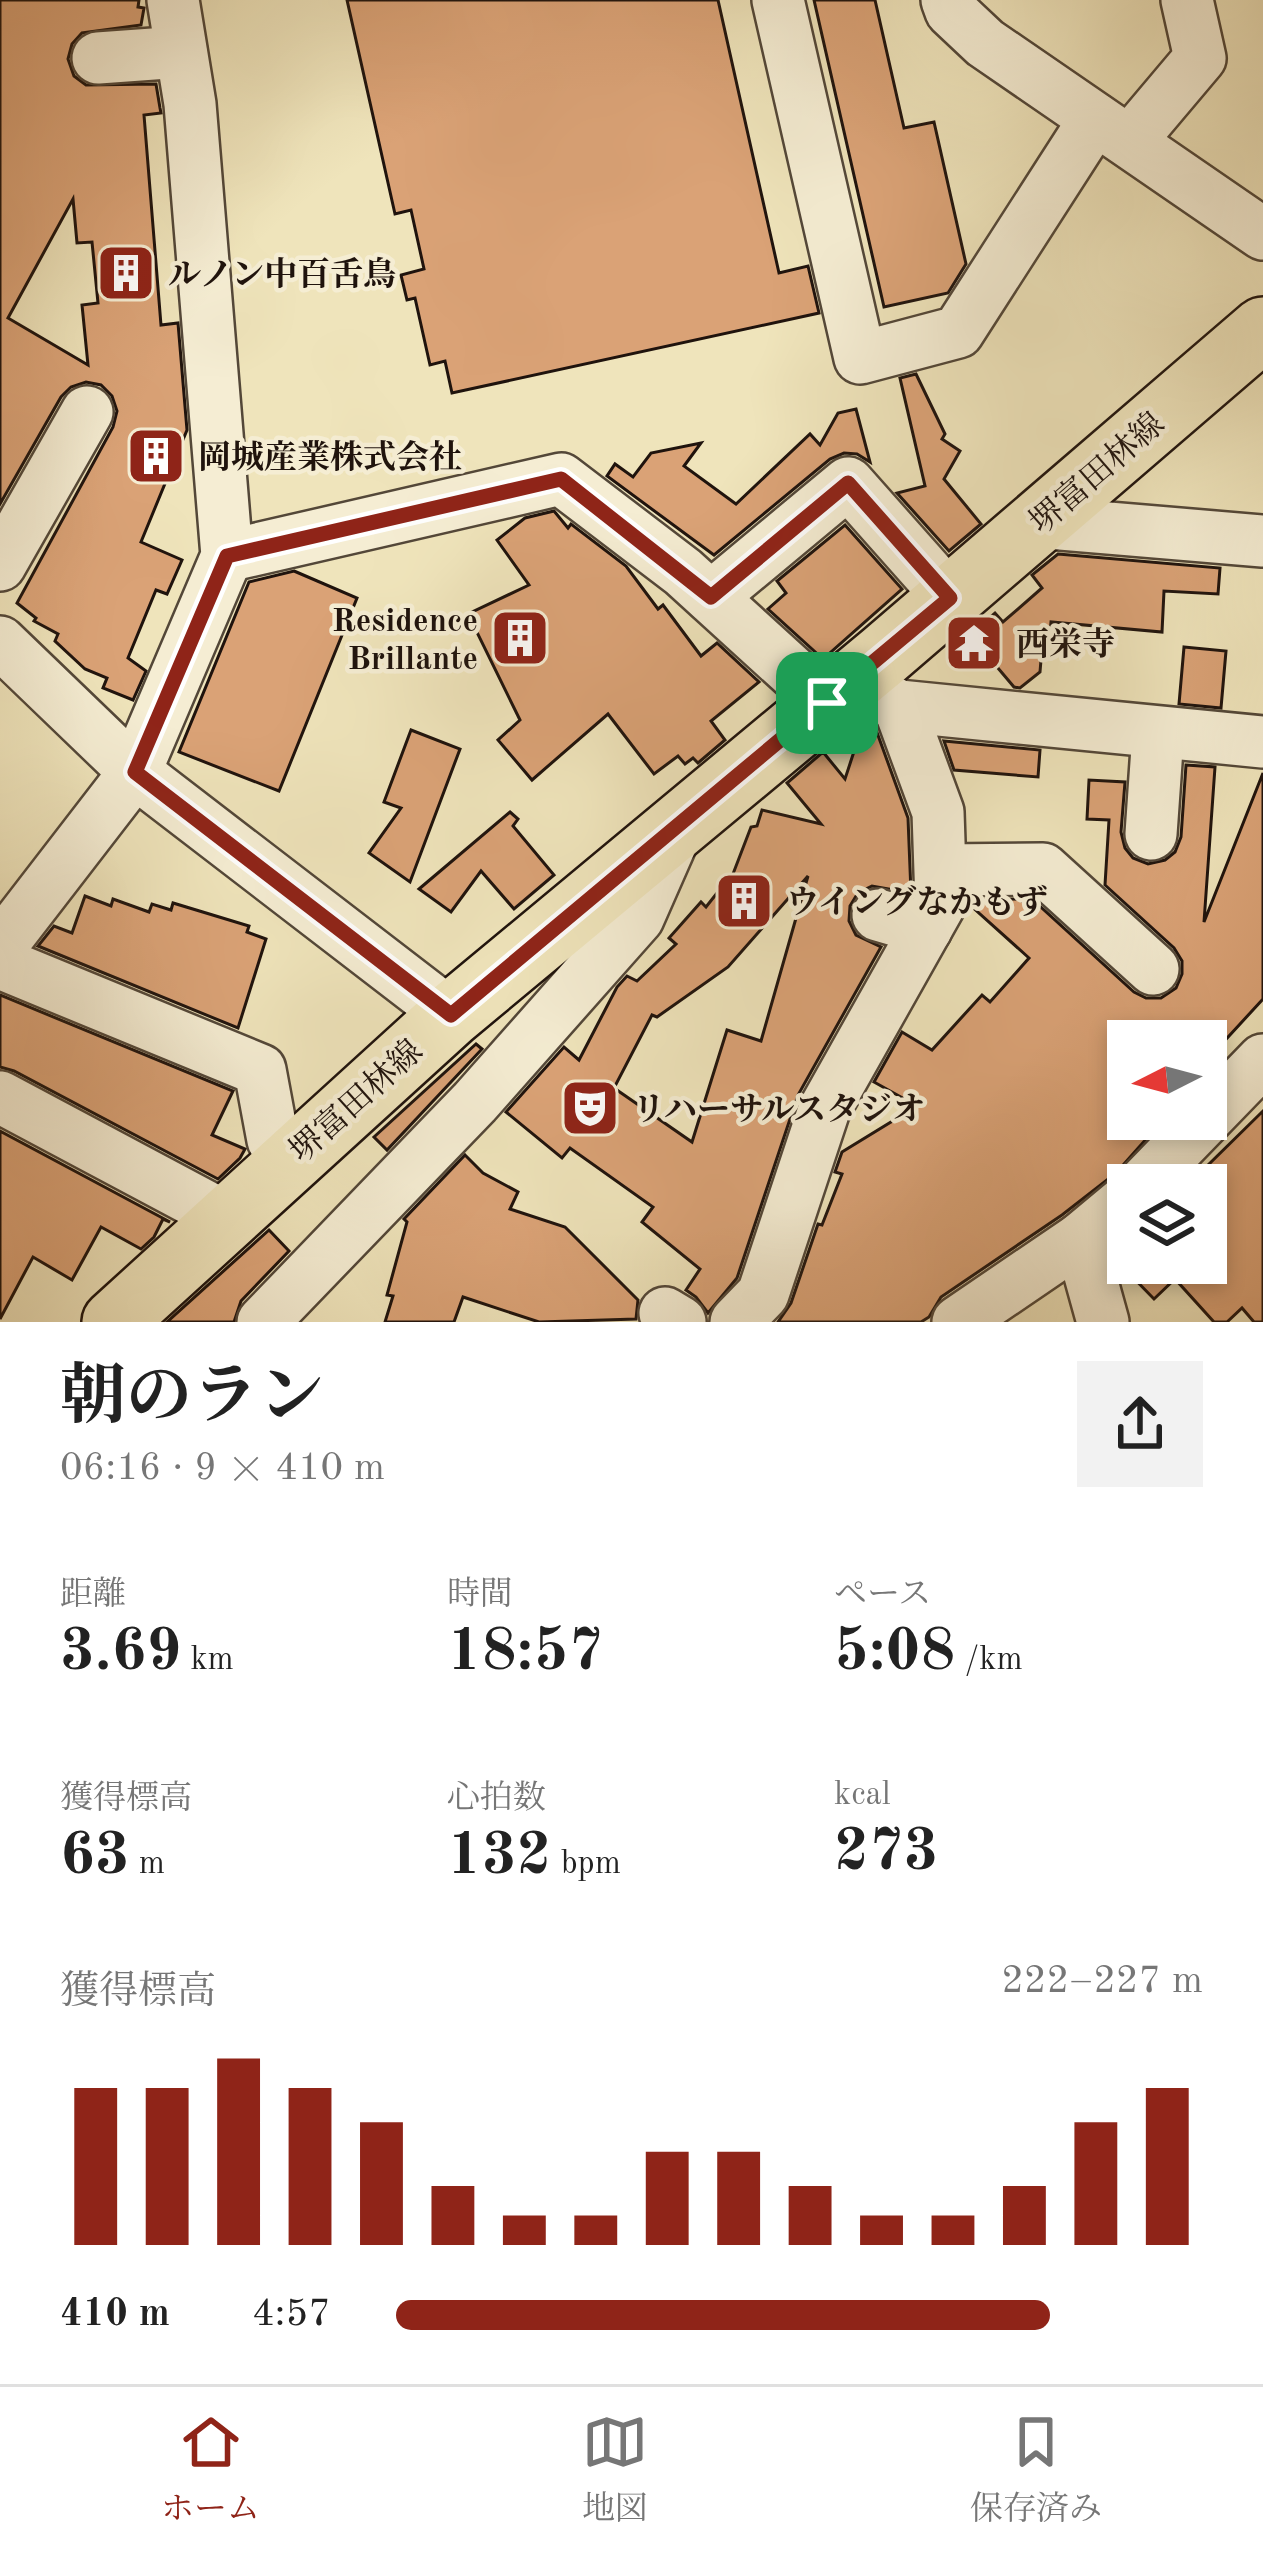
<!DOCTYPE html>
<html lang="ja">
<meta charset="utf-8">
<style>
body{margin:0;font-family:"Old Standard TT","Noto Serif JP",serif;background:#f2f2f2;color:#222;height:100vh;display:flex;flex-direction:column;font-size:45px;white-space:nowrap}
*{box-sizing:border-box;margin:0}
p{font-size:39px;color:#767676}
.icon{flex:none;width:66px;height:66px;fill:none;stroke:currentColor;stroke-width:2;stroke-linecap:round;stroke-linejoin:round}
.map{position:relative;height:1322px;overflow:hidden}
.side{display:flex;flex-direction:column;background:#fff;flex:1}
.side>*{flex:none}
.needle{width:78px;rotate:264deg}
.tools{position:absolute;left:1107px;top:1020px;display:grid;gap:24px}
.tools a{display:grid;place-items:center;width:120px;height:120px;border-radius:0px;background:#fff;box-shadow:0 6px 18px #0003;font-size:60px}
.pin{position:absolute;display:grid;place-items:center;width:102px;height:102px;color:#fff;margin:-51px;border-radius:24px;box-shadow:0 6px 18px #0006}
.round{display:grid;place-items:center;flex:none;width:126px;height:126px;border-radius:0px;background:#f2f2f2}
.overview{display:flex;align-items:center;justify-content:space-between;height:204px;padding:0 60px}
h1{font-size:66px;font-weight:700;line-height:90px}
.metrics{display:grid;grid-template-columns:repeat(3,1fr);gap:18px;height:204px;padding:12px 60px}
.metrics div{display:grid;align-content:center}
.metrics b{font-size:60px;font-weight:700}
.metrics small{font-size:33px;font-weight:400}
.metrics p{font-size:33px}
.chart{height:336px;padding:24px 60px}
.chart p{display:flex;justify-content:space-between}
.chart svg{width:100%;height:216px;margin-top:12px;stroke:#8f2418;stroke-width:6}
ul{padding:0 60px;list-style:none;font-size:39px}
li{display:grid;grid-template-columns:192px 144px 1fr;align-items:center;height:90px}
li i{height:30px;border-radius:15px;background:#8f2418}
.tabs{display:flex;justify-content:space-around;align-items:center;height:168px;border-top:3px solid #e0e0e0;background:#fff;font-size:33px;color:#767676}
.tabs a{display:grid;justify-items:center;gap:6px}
.tabs .on{color:#8f2418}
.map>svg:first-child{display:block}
.building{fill:#daa276;stroke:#1f130d;stroke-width:3;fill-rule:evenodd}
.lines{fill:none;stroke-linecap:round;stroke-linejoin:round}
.minor-casing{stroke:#534738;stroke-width:56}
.major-casing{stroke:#1f130d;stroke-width:68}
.minor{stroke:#f5edd3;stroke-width:51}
.major{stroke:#efe4bb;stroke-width:63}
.route-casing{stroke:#fff;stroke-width:24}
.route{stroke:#8f2418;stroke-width:15}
.labels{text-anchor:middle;stroke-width:9;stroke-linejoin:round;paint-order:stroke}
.poi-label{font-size:33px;font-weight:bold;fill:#1f130d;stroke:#f5edd3;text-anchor:start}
.street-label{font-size:33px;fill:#1f130d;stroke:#f5edd3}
</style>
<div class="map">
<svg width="1263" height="1322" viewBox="0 0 1263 1322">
<rect width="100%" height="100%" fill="#efe4bb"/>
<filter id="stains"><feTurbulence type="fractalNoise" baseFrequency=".00167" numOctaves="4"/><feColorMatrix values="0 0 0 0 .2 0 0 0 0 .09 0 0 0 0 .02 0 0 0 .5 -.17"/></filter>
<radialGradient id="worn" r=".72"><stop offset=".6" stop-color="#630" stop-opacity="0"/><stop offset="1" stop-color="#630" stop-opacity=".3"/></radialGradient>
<g class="building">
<path d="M0 0H139L138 7 144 8 141 25 82 33 72 44 68 59 74 76 86 85 156 84 160 108 161 113 144 115 161 325 178 323 187 430 141 542 182 560 167 594 156 590 128 658 146 671 133 700 103 688 107 678 85 669 55 641 58 634 34 621 36 618 17 603 113 427 117 411 112 396 101 385 86 382 71 387 61 397 0 504ZM73 199 77 243 92 242 98 303 82 305 88 365 8 318Z"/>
<path d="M347 0H718L779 273 808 266 819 313 452 393 445 361 430 365 415 298 407 300 401 275 424 269 411 210 395 214Z"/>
<path d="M814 0H875L904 128 934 122 966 264 948 293 884 307Z"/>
<path d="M916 374 945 434 942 439 960 451 944 479 981 524 949 551 897 493 925 486 900 378Z"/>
<path d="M856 409 870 462 857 454 844 453 830 459 714 555 607 476 615 464 633 477 651 453 701 443 684 466 736 504 810 434 820 445 838 413Z"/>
<path d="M554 511 568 528 571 524 626 566 658 609 663 605 701 656 717 643 759 682 711 721 725 740 698 763 693 758 685 764 678 756 654 774 608 714 532 780 498 740 520 720 468 614 529 585 497 540 525 518Z"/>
<path d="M845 525 902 589 823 659 768 609 786 593 777 581Z"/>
<path d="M1058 554 1220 568 1218 594 1164 591 1162 632 1051 622 1048 654 1041 660 1040 672 1020 688 1014 687 970 635 995 613 1003 622 1042 588 1032 575Z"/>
<path d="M294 571 357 598 279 791 179 752 249 582Z"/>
<path d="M1184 647 1226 651 1221 708 1179 704Z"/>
<path d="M864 721 875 727 908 818 911 893 872 886 858 893 850 906 849 921 856 935 881 947 798 1095 737 1278 708 1313 696 1297 686 1290 700 1269 642 1222 653 1207 570 1148 562 1158 506 1112 564 1047 579 1060 617 987 627 976 637 981 676 944 669 938 701 902 706 907 721 888 728 887 751 827 757 826 762 810 821 824 787 783 823 752 845 779ZM808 876 761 1041 727 1030 692 1142 614 1088 652 1015 657 1017 728 967Z"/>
<path d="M411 730 460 749 410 882 369 853 401 808 384 802Z"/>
<path d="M944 741 1040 750 1038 777 954 770Z"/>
<path d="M1186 765 1215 767 1204 922 1263 773V999L1218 1048 1225 1056 1206 1076V1041H1128V1119H1164L1116 1173 1062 1215 941 1297 929 1317 921 1322H778L791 1303 818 1224 822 1225 842 1174 835 1172 842 1152 917 1106 874 1082 902 1032 932 1050 982 995 990 1002 1029 958 970 905 971 900 1020 899 1028 906 1033 900 1134 992 1146 998H1161L1176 988 1182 974V961L1174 948 1105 885 1109 820 1087 819 1089 780 1125 782 1121 832 1125 848 1133 858 1148 864 1165 860 1175 852 1181 837Z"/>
<path d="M510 812 518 819 513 826 554 875 514 909 481 871 451 912 419 889Z"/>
<path d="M85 896 111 906 113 899 149 912 152 904 171 910 173 903 249 926 247 932 266 939 238 1028 38 946 54 926 72 933Z"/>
<path d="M0 995 233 1091 212 1135 245 1149 240 1158 218 1179 14 1071 0 1067Z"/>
<path d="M476 1044 482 1049 387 1150 374 1137Z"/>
<path d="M1263 1111V1322H1254L1242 1308 1227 1322H1214L1175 1279 1154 1299 1119 1263H1206V1185L1198 1184 1207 1174 1203 1170Z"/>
<path d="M0 1131 170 1222 163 1219 154 1237 141 1249 101 1227 72 1280 33 1257 0 1319Z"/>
<path d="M465 1155 483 1173 518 1192 510 1209 565 1227 638 1300 636 1319 539 1322 463 1297 454 1322H385L393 1296 387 1295 407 1222 404 1219Z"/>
<path d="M269 1230 289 1251 241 1301 234 1322H167Z"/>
</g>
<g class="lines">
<g class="minor-casing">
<g id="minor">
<path d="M778 0 860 358 958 332 1095 119"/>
<path d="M947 0 951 11 985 43 1263 234"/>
<path d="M98 58 181 52"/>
<path d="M1130 141 1200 58 1187 0"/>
<path d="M1037 522 1263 541"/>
<path d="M227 556 561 479 683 572 827 703"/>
<path d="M0 565 87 412"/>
<path d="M711 597 848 483 950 598"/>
<path d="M0 642 135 772 451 1015"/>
<path d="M870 690 899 706 1263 742"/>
<path d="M1151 834 1158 734"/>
<path d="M941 870 1043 869 1153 969"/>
<path d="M878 915 926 929"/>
<path d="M0 947 135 772 227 556 190 104 173 0"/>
<path d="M0 963 260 1070 273 1140 287 1161"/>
<path d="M0 1097 227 1218"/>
<path d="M1142 1185 1263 1060"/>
<path d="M1080 1239 1103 1322"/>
<path d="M665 1313 680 1322"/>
<path d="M263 1322 475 1102 638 918 678 827"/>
<path d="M736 1322 763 1294 824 1110 941 902 938 812 899 706"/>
<path d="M958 1322 1080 1239 1128 1199"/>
</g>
</g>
<g class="major-casing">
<path id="major" d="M114 1322 451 1015 884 655 1263 329"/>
</g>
<use href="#minor" class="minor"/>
<use href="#major" class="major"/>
</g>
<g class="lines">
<g class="route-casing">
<path id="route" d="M561 479 711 597 848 483 950 598 451 1015 135 772 227 556Z"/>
</g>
<use href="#route" class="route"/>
</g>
<defs>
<g id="building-square" transform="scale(3)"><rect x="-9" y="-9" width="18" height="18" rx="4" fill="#8f2418" stroke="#f5edd3"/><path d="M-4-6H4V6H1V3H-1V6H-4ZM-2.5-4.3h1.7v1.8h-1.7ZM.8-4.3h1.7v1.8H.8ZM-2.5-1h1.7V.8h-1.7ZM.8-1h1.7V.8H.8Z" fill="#fff"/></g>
<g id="temple-square" transform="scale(3)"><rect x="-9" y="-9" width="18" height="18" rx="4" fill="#8f2418" stroke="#f5edd3"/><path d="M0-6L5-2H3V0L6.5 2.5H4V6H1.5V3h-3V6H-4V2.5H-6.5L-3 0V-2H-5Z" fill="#fff"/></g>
<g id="theatre-square" transform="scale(3)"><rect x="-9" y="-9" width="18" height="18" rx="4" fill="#8f2418" stroke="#f5edd3"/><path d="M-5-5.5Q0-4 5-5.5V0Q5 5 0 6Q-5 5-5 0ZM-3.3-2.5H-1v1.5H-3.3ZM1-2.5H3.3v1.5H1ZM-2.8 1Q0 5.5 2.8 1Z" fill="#fff"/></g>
</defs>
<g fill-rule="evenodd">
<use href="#building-square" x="126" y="273"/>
<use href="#building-square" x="156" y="456"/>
<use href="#building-square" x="520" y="638"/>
<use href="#temple-square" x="974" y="643"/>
<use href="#building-square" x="744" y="901"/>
<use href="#theatre-square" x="590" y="1108"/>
</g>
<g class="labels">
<g class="poi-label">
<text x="168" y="285">ルノン中百舌鳥</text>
<text x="198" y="468">岡城産業株式会社</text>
<text x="478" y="631" text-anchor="end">Residence<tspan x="478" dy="38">Brillante</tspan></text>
<text x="1016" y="655">西栄寺</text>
<text x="786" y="913">ウイングなかもず</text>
<text x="632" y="1120">リハーサルスタジオ</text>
</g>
<g class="street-label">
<text transform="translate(1096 472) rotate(-41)" y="12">堺富田林線</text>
<text transform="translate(355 1100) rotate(-42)" y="12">堺富田林線</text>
</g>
</g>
<rect width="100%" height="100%" filter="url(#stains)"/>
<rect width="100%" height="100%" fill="url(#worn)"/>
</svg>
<div class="tools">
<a><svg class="needle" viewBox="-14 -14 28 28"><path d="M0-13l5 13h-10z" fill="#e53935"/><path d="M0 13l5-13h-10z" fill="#767676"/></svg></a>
<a><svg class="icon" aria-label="layers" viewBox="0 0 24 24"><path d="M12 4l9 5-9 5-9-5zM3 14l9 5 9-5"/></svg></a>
</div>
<div class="pin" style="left:827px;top:703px;background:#1e9e55"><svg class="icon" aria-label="arrive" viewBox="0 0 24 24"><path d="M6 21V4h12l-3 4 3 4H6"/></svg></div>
</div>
<section class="side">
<div class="overview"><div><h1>朝のラン</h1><p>06:16 · 9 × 410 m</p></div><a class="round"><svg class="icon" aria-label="share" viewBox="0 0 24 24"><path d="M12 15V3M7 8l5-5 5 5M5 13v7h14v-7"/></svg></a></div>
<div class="metrics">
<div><p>距離</p><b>3.69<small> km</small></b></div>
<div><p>時間</p><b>18:57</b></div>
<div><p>ペース</p><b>5:08<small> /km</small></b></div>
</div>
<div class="metrics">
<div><p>獲得標高</p><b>63<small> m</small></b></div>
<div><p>心拍数</p><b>132<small> bpm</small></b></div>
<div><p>kcal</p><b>273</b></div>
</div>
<div class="chart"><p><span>獲得標高</span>222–227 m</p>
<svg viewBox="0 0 160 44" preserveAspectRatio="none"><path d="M5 44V12M15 44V12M25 44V6M35 44V12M45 44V19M55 44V32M65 44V38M75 44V38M85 44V25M95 44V25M105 44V32M115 44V38M125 44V38M135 44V32M145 44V19M155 44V12"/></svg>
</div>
<ul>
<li><b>410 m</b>4:57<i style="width:81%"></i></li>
</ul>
</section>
<nav class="tabs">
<a class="on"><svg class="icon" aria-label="home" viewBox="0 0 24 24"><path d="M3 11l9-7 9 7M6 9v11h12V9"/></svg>ホーム</a>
<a><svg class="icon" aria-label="map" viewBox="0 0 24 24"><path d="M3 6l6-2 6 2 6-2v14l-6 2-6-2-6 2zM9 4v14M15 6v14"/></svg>地図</a>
<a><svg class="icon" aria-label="saved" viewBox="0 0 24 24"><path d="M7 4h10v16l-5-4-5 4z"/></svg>保存済み</a>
</nav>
